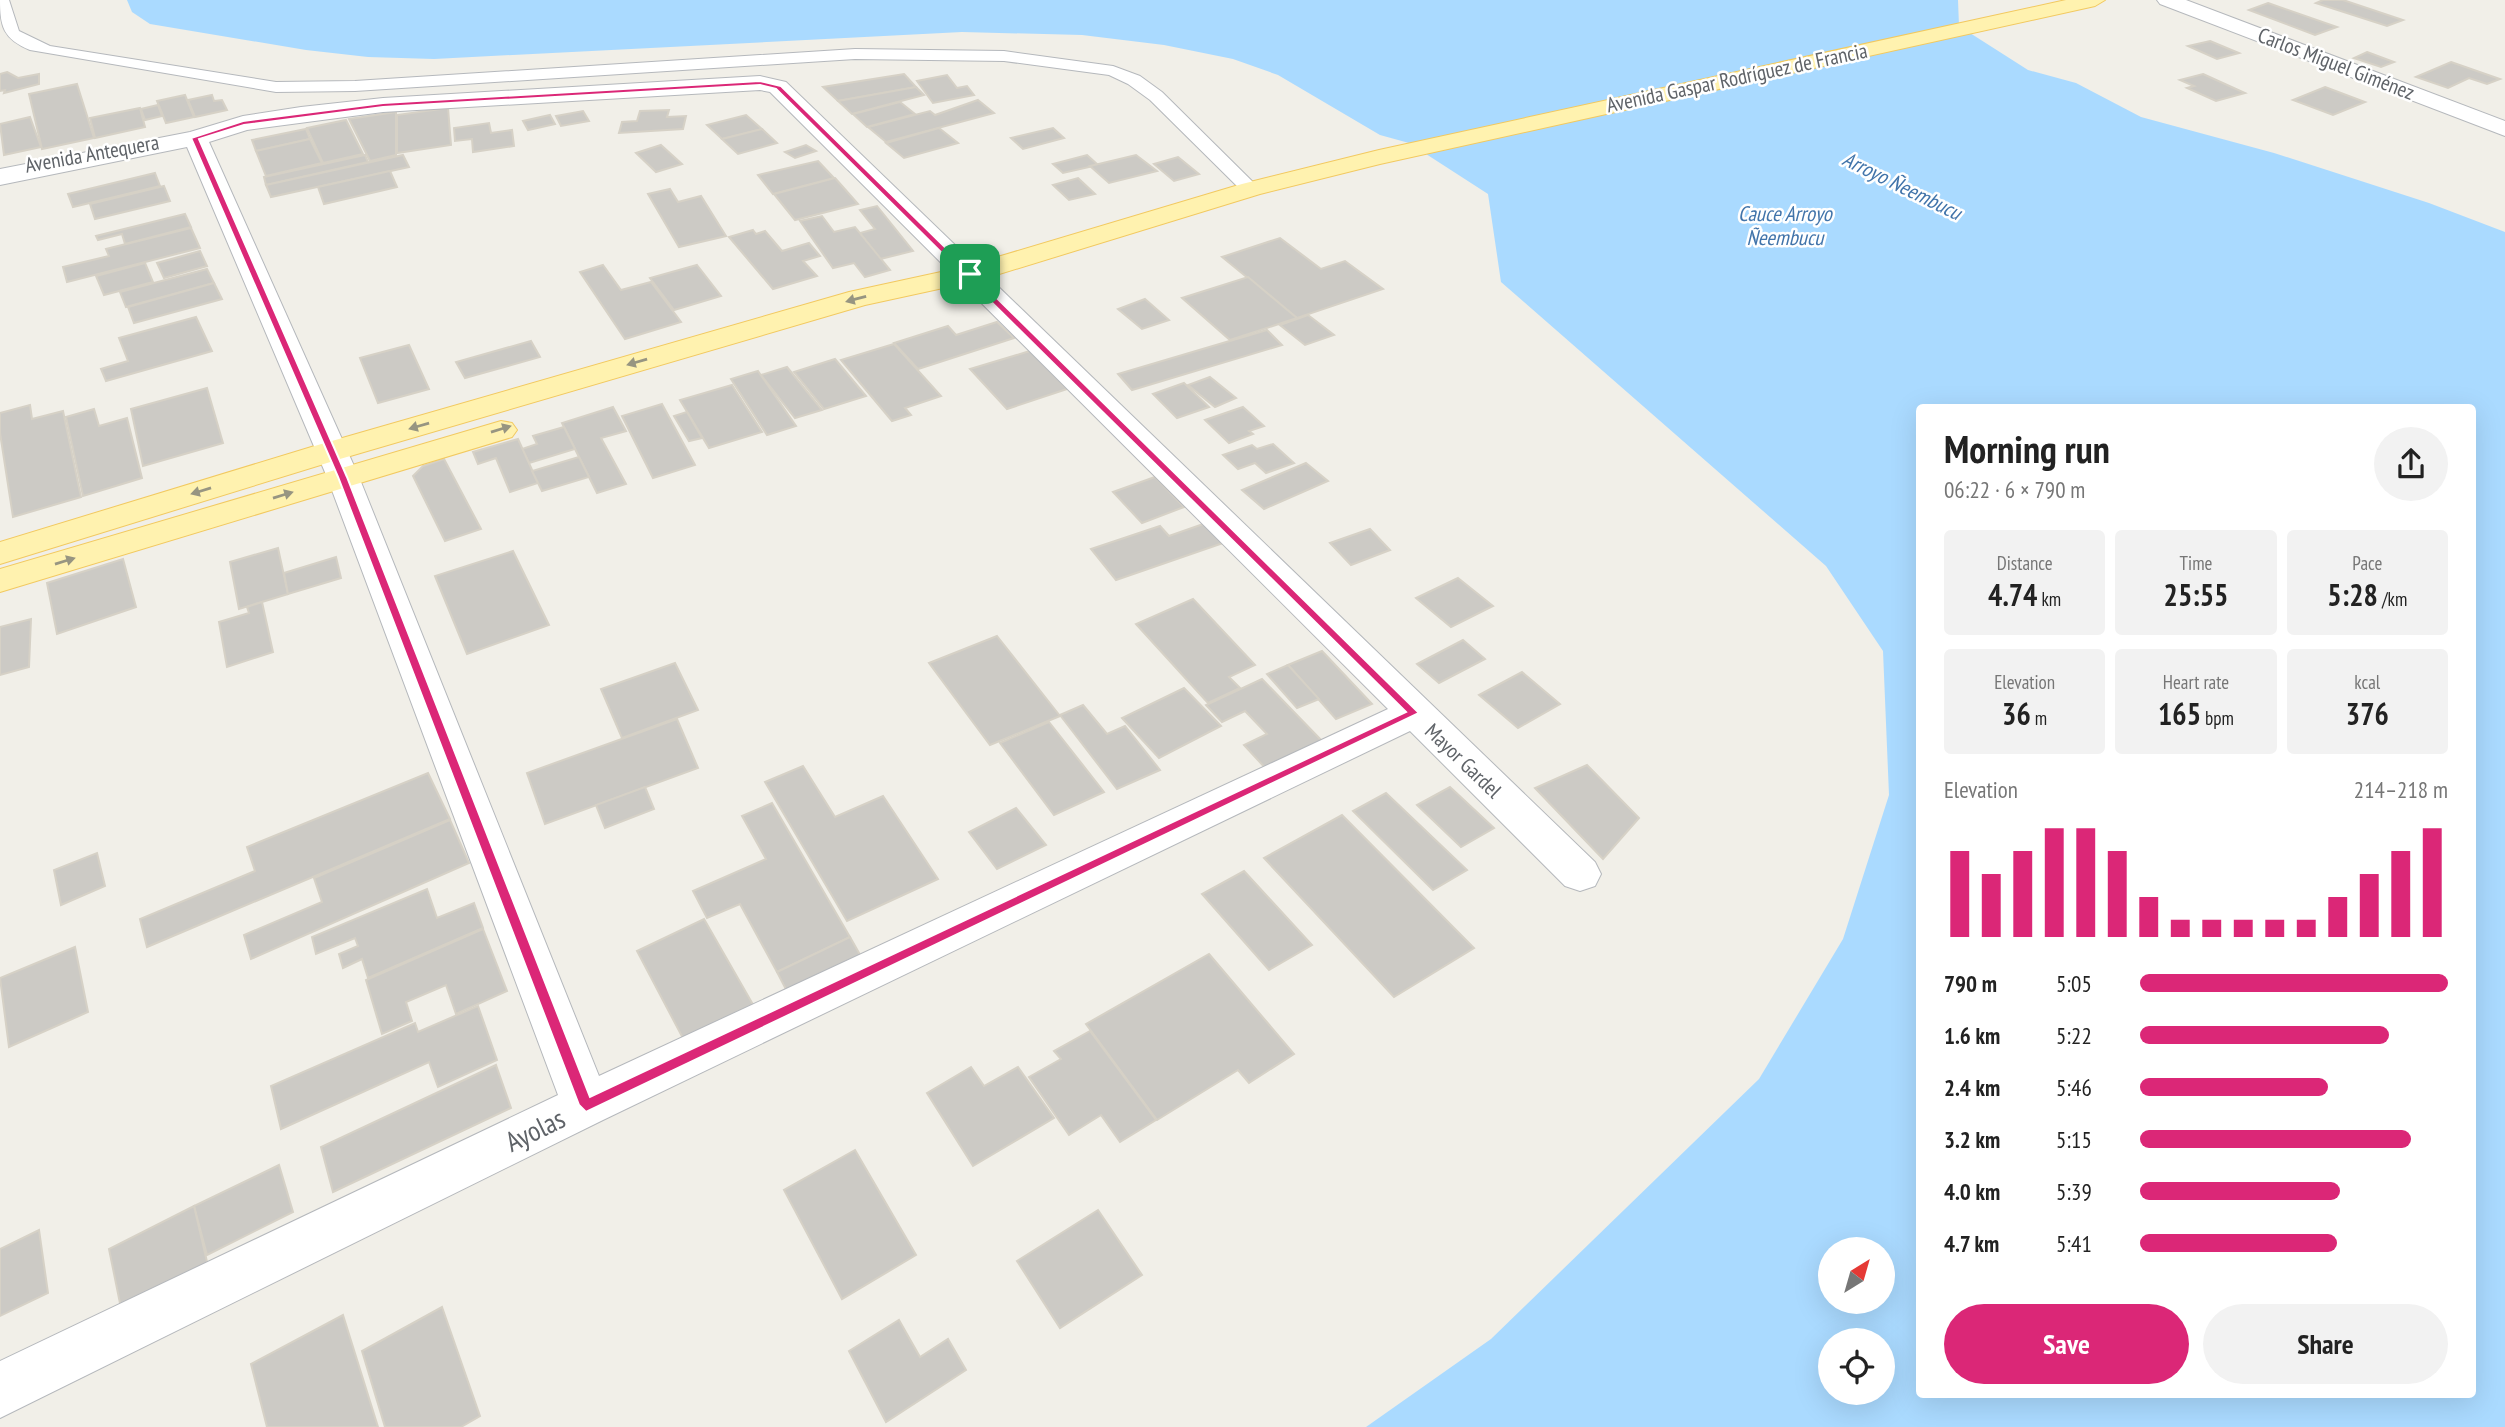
<!DOCTYPE html>
<meta charset="utf-8">
<style>
body{margin:0;font-family:"PT Sans Narrow",sans-serif;background:#f2f2f2;color:#222;height:100vh;display:flex;flex-direction:column;font-size:26px;white-space:nowrap}
*{box-sizing:border-box;margin:0}
p{font-size:23px;color:#767676}
.icon{flex:none;width:38px;height:38px;fill:none;stroke:currentColor;stroke-width:2;stroke-linecap:round;stroke-linejoin:round}
.map{position:relative;flex:1;overflow:hidden}
.panel{position:absolute;left:1916px;top:404px;width:560px;height:994px;display:flex;flex-direction:column;background:#fff;border-radius:7px;box-shadow:0 7px 28px #0002}
.panel>*{flex:none}
.needle{width:46px;rotate:37deg}
.tools{position:absolute;left:1818px;top:1237px;display:grid;gap:14px}
.tools a{display:grid;place-items:center;width:77px;height:77px;border-radius:50%;background:#fff;box-shadow:0 7px 28px #0002;font-size:35px}
.pin{position:absolute;display:grid;place-items:center;width:60px;height:60px;color:#fff;margin:-30px;border-radius:14px;box-shadow:0 4px 10px #0006}
.round{display:grid;place-items:center;flex:none;width:74px;height:74px;border-radius:37px;background:#f2f2f2}
.head{display:flex;align-items:center;justify-content:space-between;height:119px;padding:0 28px}
h1{font-size:38px;font-weight:600;line-height:52px}
.stats{display:grid;grid-template-columns:repeat(3,1fr);gap:10px;height:119px;padding:7px 28px}
.stats div{display:grid;align-content:center;border-radius:7px;background:#f2f2f2;text-align:center}
.stats b{font-size:30px;font-weight:600}
.stats small{font-size:19px;font-weight:400}
.stats p{font-size:19px}
.chart{height:196px;padding:14px 28px}
.chart p{display:flex;justify-content:space-between}
.chart svg{width:100%;height:126px;margin-top:7px;stroke:#db2777;stroke-width:6}
.primary-button{display:flex;gap:14px;margin-top:auto;padding:14px 28px}
.primary-button a{flex:1;height:80px;border-radius:42px;background:#db2777;color:#fff;font-size:28px;font-weight:600;line-height:80px;text-align:center}
.primary-button a+a{background:#f2f2f2;color:#222}
ul{padding:0 28px;list-style:none;font-size:23px}
li{display:grid;grid-template-columns:112px 84px 1fr;align-items:center;height:52px}
li i{height:18px;border-radius:9px;background:#db2777}
.map>svg:first-child{display:block}
.water{fill:#aadaff;fill-rule:evenodd}
.building{fill:#cccac5;stroke:#d6d1c6;stroke-width:2}
.lines{fill:none;stroke-linecap:round;stroke-linejoin:round}
.service-casing{stroke:#b5b8bc;stroke-width:2}
.minor-casing{stroke:#b5b8bc;stroke-width:2}
.primary-casing{stroke:#f2c960;stroke-width:2}
.service{fill:#fff;fill-rule:evenodd}
.minor{fill:#fff;fill-rule:evenodd}
.primary{fill:#fff2af;fill-rule:evenodd}
.oneway{fill:#979581}
.route{fill:#db2777;stroke:#fff;stroke-width:2;fill-rule:evenodd}
.labels{text-anchor:middle;stroke-width:5;stroke-linejoin:round;paint-order:stroke}
.far-street-label{font-size:21px;fill:#5f6368;stroke:#fff}
.far-water-label{font-size:21px;font-style:italic;fill:#4174aa;stroke:#fff}
.near-street-label{font-size:28px;fill:#5f6368;stroke:#fff}
</style>
<div class="map">
<svg width="2505" height="1427" viewBox="0 0 2505 1427">
<rect width="100%" height="100%" fill="#f1efe8"/>
<path class="water" d="M127 0H1958L1959 26 2028 70 2076 83 2141 117 2274 153 2429 203 2505 232V1427H1366L1491 1339 1759 1079 1843 939 1889 795 1883 651 1826 566 1501 282 1488 194 1409 143 1380 135 1278 75 1233 59 1164 45 1082 35 962 32 434 59 368 57 306 50 150 24 132 12ZM1920 408H2473V1395H1920ZM1830 1250H1883V1302H1830ZM1830 1340H1883V1393H1830Z"/>
<g class="building">
<path d="M2323 0H2343L2403 20 2387 26 2316 3Z"/>
<path d="M2268 3 2337 27 2315 35 2249 10Z"/>
<path d="M2210 41 2239 53 2217 59 2188 46Z"/>
<path d="M2367 52 2394 62 2381 67 2354 58Z"/>
<path d="M2451 62 2500 79 2487 84 2469 78 2448 88 2416 77Z"/>
<path d="M7 72 18 78 39 74V84L4 93 5 90 0 91V74Z"/>
<path d="M904 74 916 87 838 101 823 87Z"/>
<path d="M2203 74 2245 93 2216 101 2187 88 2194 86 2180 80Z"/>
<path d="M947 75 957 88 967 86 974 95 933 103 917 81Z"/>
<path d="M77 84 94 138 42 149 29 94Z"/>
<path d="M916 87 924 95 852 114 838 101Z"/>
<path d="M2325 87 2365 102 2333 115 2293 100Z"/>
<path d="M185 95 194 117 166 123 157 101Z"/>
<path d="M212 95 214 101 222 100 227 110 195 117 188 100Z"/>
<path d="M978 100 994 113 886 142 868 127 930 111 935 115Z"/>
<path d="M900 102 915 114 867 127 853 114Z"/>
<path d="M158 105 162 116 145 120 141 109Z"/>
<path d="M140 108 145 127 95 138 90 118Z"/>
<path d="M448 108 451 145 397 153V115Z"/>
<path d="M669 110 667 117 686 116 683 129 619 133 622 122 637 121 640 111Z"/>
<path d="M583 111 589 121 561 126 556 116Z"/>
<path d="M396 112V155L370 161 349 119Z"/>
<path d="M550 115 555 124 528 130 523 121Z"/>
<path d="M746 115 762 129 722 139 707 125Z"/>
<path d="M30 117 41 147 4 155 0 124Z"/>
<path d="M346 120 363 154 323 163 307 128Z"/>
<path d="M489 123 491 133 512 130 514 146 473 152 472 139 455 141 454 128Z"/>
<path d="M939 128 958 143 904 158 886 143Z"/>
<path d="M1053 128 1064 138 1023 149 1011 138Z"/>
<path d="M306 129 310 139 256 151 252 140Z"/>
<path d="M762 129 777 143 738 154 722 139Z"/>
<path d="M310 139 322 163 266 176 256 151Z"/>
<path d="M661 145 682 164 656 172 636 153Z"/>
<path d="M806 145 816 151 795 158 785 152Z"/>
<path d="M365 155 368 162 266 185 264 177Z"/>
<path d="M403 155 409 167 271 197 266 185Z"/>
<path d="M1087 155 1098 165 1063 173 1053 164Z"/>
<path d="M1136 155 1157 171 1109 183 1090 166Z"/>
<path d="M1178 157 1199 174 1174 181 1154 164Z"/>
<path d="M818 161 834 178 773 194 758 175Z"/>
<path d="M390 171 397 187 324 204 318 187Z"/>
<path d="M155 173 160 186 73 207 68 194Z"/>
<path d="M835 178 858 204 795 220 774 194Z"/>
<path d="M1078 178 1095 194 1069 200 1053 185Z"/>
<path d="M164 186 170 201 95 219 90 204Z"/>
<path d="M670 189 678 202 701 196 726 236 679 247 648 194Z"/>
<path d="M877 206 913 251 880 259 860 233 875 229 860 210Z"/>
<path d="M185 214 191 227 125 244 122 234 98 240 96 236Z"/>
<path d="M822 216 834 232 855 227 890 270 865 277 854 263 833 268 800 221Z"/>
<path d="M191 228 200 248 67 282 63 267 109 256 106 249Z"/>
<path d="M753 230 756 234 765 231 782 251 809 243 820 256 803 261 817 276 773 289 729 237Z"/>
<path d="M1280 238 1321 269 1345 261 1383 289 1297 318 1222 257Z"/>
<path d="M200 251 207 266 164 278 157 263Z"/>
<path d="M145 263 153 282 104 295 96 276Z"/>
<path d="M603 265 621 290 651 282 681 322 625 339 580 272Z"/>
<path d="M697 265 721 296 674 310 650 278Z"/>
<path d="M207 269 214 283 126 307 120 292Z"/>
<path d="M1248 277 1297 318 1230 340 1182 298Z"/>
<path d="M214 283 222 299 134 323 128 307Z"/>
<path d="M1145 299 1169 320 1142 329 1118 309Z"/>
<path d="M1308 315 1334 335 1305 345 1280 325Z"/>
<path d="M196 317 212 351 106 381 101 369 128 361 119 338Z"/>
<path d="M997 322 1014 338 918 369 894 343 948 326 956 335Z"/>
<path d="M1267 330 1282 345 1132 390 1118 374Z"/>
<path d="M531 341 540 357 465 378 456 362Z"/>
<path d="M894 344 941 396 905 408 911 415 892 421 841 360Z"/>
<path d="M409 345 429 389 378 403 360 358Z"/>
<path d="M1030 351 1067 389 1007 409 970 369Z"/>
<path d="M835 359 866 396 824 409 794 372Z"/>
<path d="M787 367 822 410 795 418 761 375Z"/>
<path d="M758 371 796 426 767 435 731 379Z"/>
<path d="M1210 377 1236 398 1215 407 1188 385Z"/>
<path d="M1184 383 1209 407 1177 418 1153 394Z"/>
<path d="M732 385 762 432 709 448 680 400Z"/>
<path d="M207 388 223 443 143 466 131 409Z"/>
<path d="M662 404 695 465 653 478 622 416Z"/>
<path d="M30 405 32 419 63 411 81 497 13 517 0 433V413Z"/>
<path d="M613 407 626 431 601 438 626 484 597 493 562 423Z"/>
<path d="M1243 407 1264 426 1249 431 1253 434 1229 443 1205 420Z"/>
<path d="M94 409 99 426 127 418 142 478 83 496 66 417Z"/>
<path d="M687 412 702 438 689 441 674 416Z"/>
<path d="M564 427 575 449 529 463 522 449 537 444 533 436Z"/>
<path d="M518 439 538 483 510 492 496 458 478 464 473 452Z"/>
<path d="M1273 444 1294 463 1266 473 1255 463 1238 469 1223 455 1252 445 1257 449Z"/>
<path d="M579 457 589 477 542 491 532 471Z"/>
<path d="M444 459 481 529 445 541 413 476 423 466Z"/>
<path d="M1306 463 1328 481 1264 509 1242 490Z"/>
<path d="M1155 477 1184 507 1142 523 1113 492Z"/>
<path d="M1209 522 1226 542 1116 580 1091 549 1160 526 1169 536Z"/>
<path d="M1370 529 1390 550 1351 565 1330 543Z"/>
<path d="M278 548 288 594 239 609 230 562Z"/>
<path d="M513 551 549 625 467 654 435 576Z"/>
<path d="M336 557 341 578 288 594 284 573Z"/>
<path d="M123 559 136 607 57 634 47 583Z"/>
<path d="M1458 578 1493 606 1451 627 1416 598Z"/>
<path d="M1193 599 1255 665 1229 677 1240 688 1208 703 1136 624Z"/>
<path d="M262 602 273 652 227 667 219 622 249 613 247 607Z"/>
<path d="M31 619 29 667 0 675V627Z"/>
<path d="M997 636 1060 716 990 745 929 663Z"/>
<path d="M1463 640 1485 659 1439 683 1417 664Z"/>
<path d="M1322 651 1372 704 1336 719 1288 665Z"/>
<path d="M675 663 698 710 622 738 601 689Z"/>
<path d="M1288 665 1319 699 1297 708 1267 674Z"/>
<path d="M1522 672 1560 704 1518 728 1479 695Z"/>
<path d="M1262 679 1324 743 1268 771 1244 745 1267 734 1245 711 1222 722 1206 705Z"/>
<path d="M1184 688 1221 726 1159 758 1122 718Z"/>
<path d="M1083 705 1107 734 1125 726 1160 770 1117 789 1060 715Z"/>
<path d="M677 719 698 768 545 824 527 773Z"/>
<path d="M1049 722 1104 792 1054 815 1000 743Z"/>
<path d="M1587 765 1639 818 1603 859 1535 788Z"/>
<path d="M803 766 835 817 883 796 938 879 847 921 765 782Z"/>
<path d="M428 773 450 819 147 947 140 919 255 871 247 847Z"/>
<path d="M645 787 654 809 605 828 596 805Z"/>
<path d="M1450 787 1494 828 1461 847 1417 805Z"/>
<path d="M1386 793 1467 870 1433 890 1353 811Z"/>
<path d="M772 803 850 937 777 972 740 904 707 918 693 891 766 859 742 816Z"/>
<path d="M1016 808 1046 845 997 869 969 832Z"/>
<path d="M1342 815 1474 948 1394 997 1264 858Z"/>
<path d="M450 820 469 863 251 959 244 935 322 902 314 878Z"/>
<path d="M97 853 105 886 61 905 54 870Z"/>
<path d="M1244 871 1312 945 1269 970 1202 894Z"/>
<path d="M427 889 437 918 474 903 483 928 368 978 362 959 343 968 339 954 358 946 355 938 316 954 312 937Z"/>
<path d="M704 919 755 1008 686 1044 637 951Z"/>
<path d="M483 929 507 991 456 1014 446 985 406 1002 412 1021 382 1034 366 980Z"/>
<path d="M850 937 867 967 793 1003 777 972Z"/>
<path d="M75 947 88 1012 9 1047 0 978Z"/>
<path d="M1209 954 1294 1054 1249 1083 1238 1070 1157 1120 1086 1024Z"/>
<path d="M478 1006 497 1060 438 1087 429 1062 281 1129 271 1086 415 1023 418 1032Z"/>
<path d="M1090 1031 1156 1120 1120 1142 1101 1115 1069 1135 1029 1077 1061 1059 1054 1051Z"/>
<path d="M496 1065 511 1108 333 1192 321 1147Z"/>
<path d="M971 1067 984 1086 1018 1067 1054 1118 973 1166 927 1093Z"/>
<path d="M855 1150 916 1255 842 1299 784 1190Z"/>
<path d="M279 1165 293 1212 207 1255 194 1206Z"/>
<path d="M194 1206 211 1279 124 1323 109 1249Z"/>
<path d="M1098 1210 1142 1275 1060 1328 1017 1261Z"/>
<path d="M39 1230 48 1293 0 1316V1249Z"/>
<path d="M442 1307 480 1416 461 1427H385L362 1351Z"/>
<path d="M343 1315 378 1427H267L251 1364Z"/>
<path d="M899 1320 920 1357 948 1339 966 1370 886 1422 849 1351Z"/>
</g>
<g class="lines">
<g class="service-casing">
<path id="service" d="M0 0H9L19 31 50 46 276 82 355 81 855 49 1004 51 1113 66 1140 76 1162 92 1260 189 1251 195 1244 193 1150 100 1128 84 1109 75 1004 61 855 59 355 91 276 92 30 50C3 39 0 26 0 0Z"/>
</g>
<g class="minor-casing">
<g id="minor">
<path d="M2157 0H2186L2505 121V136L2160 4Z"/>
<path d="M760 76 786 82 1595 862 1601 874 1595 886 1580 891 1565 886 1410 731 603 1120 0 1418V1361L558 1095 327 477 187 147 0 185V169L190 132 243 116 301 107 383 98ZM760 90 770 92 1388 709 599 1076 359 477 209 142 247 130 383 112Z"/>
</g>
</g>
<g class="primary-casing">
<g id="primary">
<path d="M2066 0H2105L2095 6 1380 164 1260 194 980 280 865 305 340 459 0 564V542L318 445 849 292 964 267 1242 184 1379 150Z"/>
<path d="M501 421 512 423 517 430 512 437 0 592V569Z"/>
</g>
</g>
<use href="#service" class="service"/>
<use href="#minor" class="minor"/>
<use href="#primary" class="primary"/>
</g>
<defs><path id="oneway-solid" d="M-6-.8H1V-3.2L6.5 0L1 3.2V.8H-6Z" transform="scale(1.75)"/></defs>
<g class="oneway">
<use href="#oneway-solid" transform="translate(856 299) rotate(165)"/>
<use href="#oneway-solid" transform="translate(637 362) rotate(164)"/>
<use href="#oneway-solid" transform="translate(419 426) rotate(164)"/>
<use href="#oneway-solid" transform="translate(501 429) rotate(-17)"/>
<use href="#oneway-solid" transform="translate(201 491) rotate(163)"/>
<use href="#oneway-solid" transform="translate(283 495) rotate(-17)"/>
<use href="#oneway-solid" transform="translate(65 561) rotate(-17)"/>
</g>
<path class="route" d="M760 81 781 86 1419 713 586 1112 579 1105 338 477 191 138 243 121 383 103ZM760 85 776 89 1406 712 590 1097 347 477 199 139 244 125 383 107Z"/>
<g class="labels">
<g class="far-street-label">
<text transform="translate(2336 64) rotate(21)" y="7">Carlos Miguel Giménez</text>
<text transform="translate(1737 78) rotate(-12)" y="7">Avenida Gaspar Rodríguez de Francia</text>
<text transform="translate(92 154) rotate(-10)" y="7">Avenida Antequera</text>
<text transform="translate(1463 761) rotate(44)" y="7">Mayor Gardel</text>
</g>
<g class="far-water-label">
<text transform="translate(1902 186) rotate(26)" y="7">Arroyo Ñeembucu</text>
<text x="1785" y="221">Cauce Arroyo<tspan x="1785" dy="24">Ñeembucu</tspan></text>
</g>
<g class="near-street-label">
<text transform="translate(535 1130) rotate(-26)" y="10">Ayolas</text>
</g>
</g>
</svg>
<div class="tools">
<a><svg class="needle" viewBox="-14 -14 28 28"><path d="M0-13l5 13h-10z" fill="#e53935"/><path d="M0 13l5-13h-10z" fill="#767676"/></svg></a>
<a><svg class="icon" aria-label="locate" viewBox="0 0 24 24"><circle cx="12" cy="12" r="6"/><path d="M12 2v4M12 18v4M2 12h4M18 12h4"/></svg></a>
</div>
<div class="pin" style="left:970px;top:274px;background:#1e9e55"><svg class="icon" aria-label="arrive" viewBox="0 0 24 24"><path d="M6 21V4h12l-3 4 3 4H6"/></svg></div>
<section class="panel">
<div class="head"><div><h1>Morning run</h1><p>06:22 · 6 × 790 m</p></div><a class="round"><svg class="icon" aria-label="share" viewBox="0 0 24 24"><path d="M12 15V3M7 8l5-5 5 5M5 13v7h14v-7"/></svg></a></div>
<div class="stats">
<div><p>Distance</p><b>4.74<small> km</small></b></div>
<div><p>Time</p><b>25:55</b></div>
<div><p>Pace</p><b>5:28<small> /km</small></b></div>
</div>
<div class="stats">
<div><p>Elevation</p><b>36<small> m</small></b></div>
<div><p>Heart rate</p><b>165<small> bpm</small></b></div>
<div><p>kcal</p><b>376</b></div>
</div>
<div class="chart"><p><span>Elevation</span>214–218 m</p>
<svg viewBox="0 0 160 44" preserveAspectRatio="none"><path d="M5 44V14M15 44V22M25 44V14M35 44V6M45 44V6M55 44V14M65 44V30M75 44V38M85 44V38M95 44V38M105 44V38M115 44V38M125 44V30M135 44V22M145 44V14M155 44V6"/></svg>
</div>
<ul>
<li><b>790 m</b>5:05<i style="width:100%"></i></li>
<li><b>1.6 km</b>5:22<i style="width:81%"></i></li>
<li><b>2.4 km</b>5:46<i style="width:61%"></i></li>
<li><b>3.2 km</b>5:15<i style="width:88%"></i></li>
<li><b>4.0 km</b>5:39<i style="width:65%"></i></li>
<li><b>4.7 km</b>5:41<i style="width:64%"></i></li>
</ul>
<div class="primary-button"><a>Save</a><a>Share</a></div>
</section>
</div>
